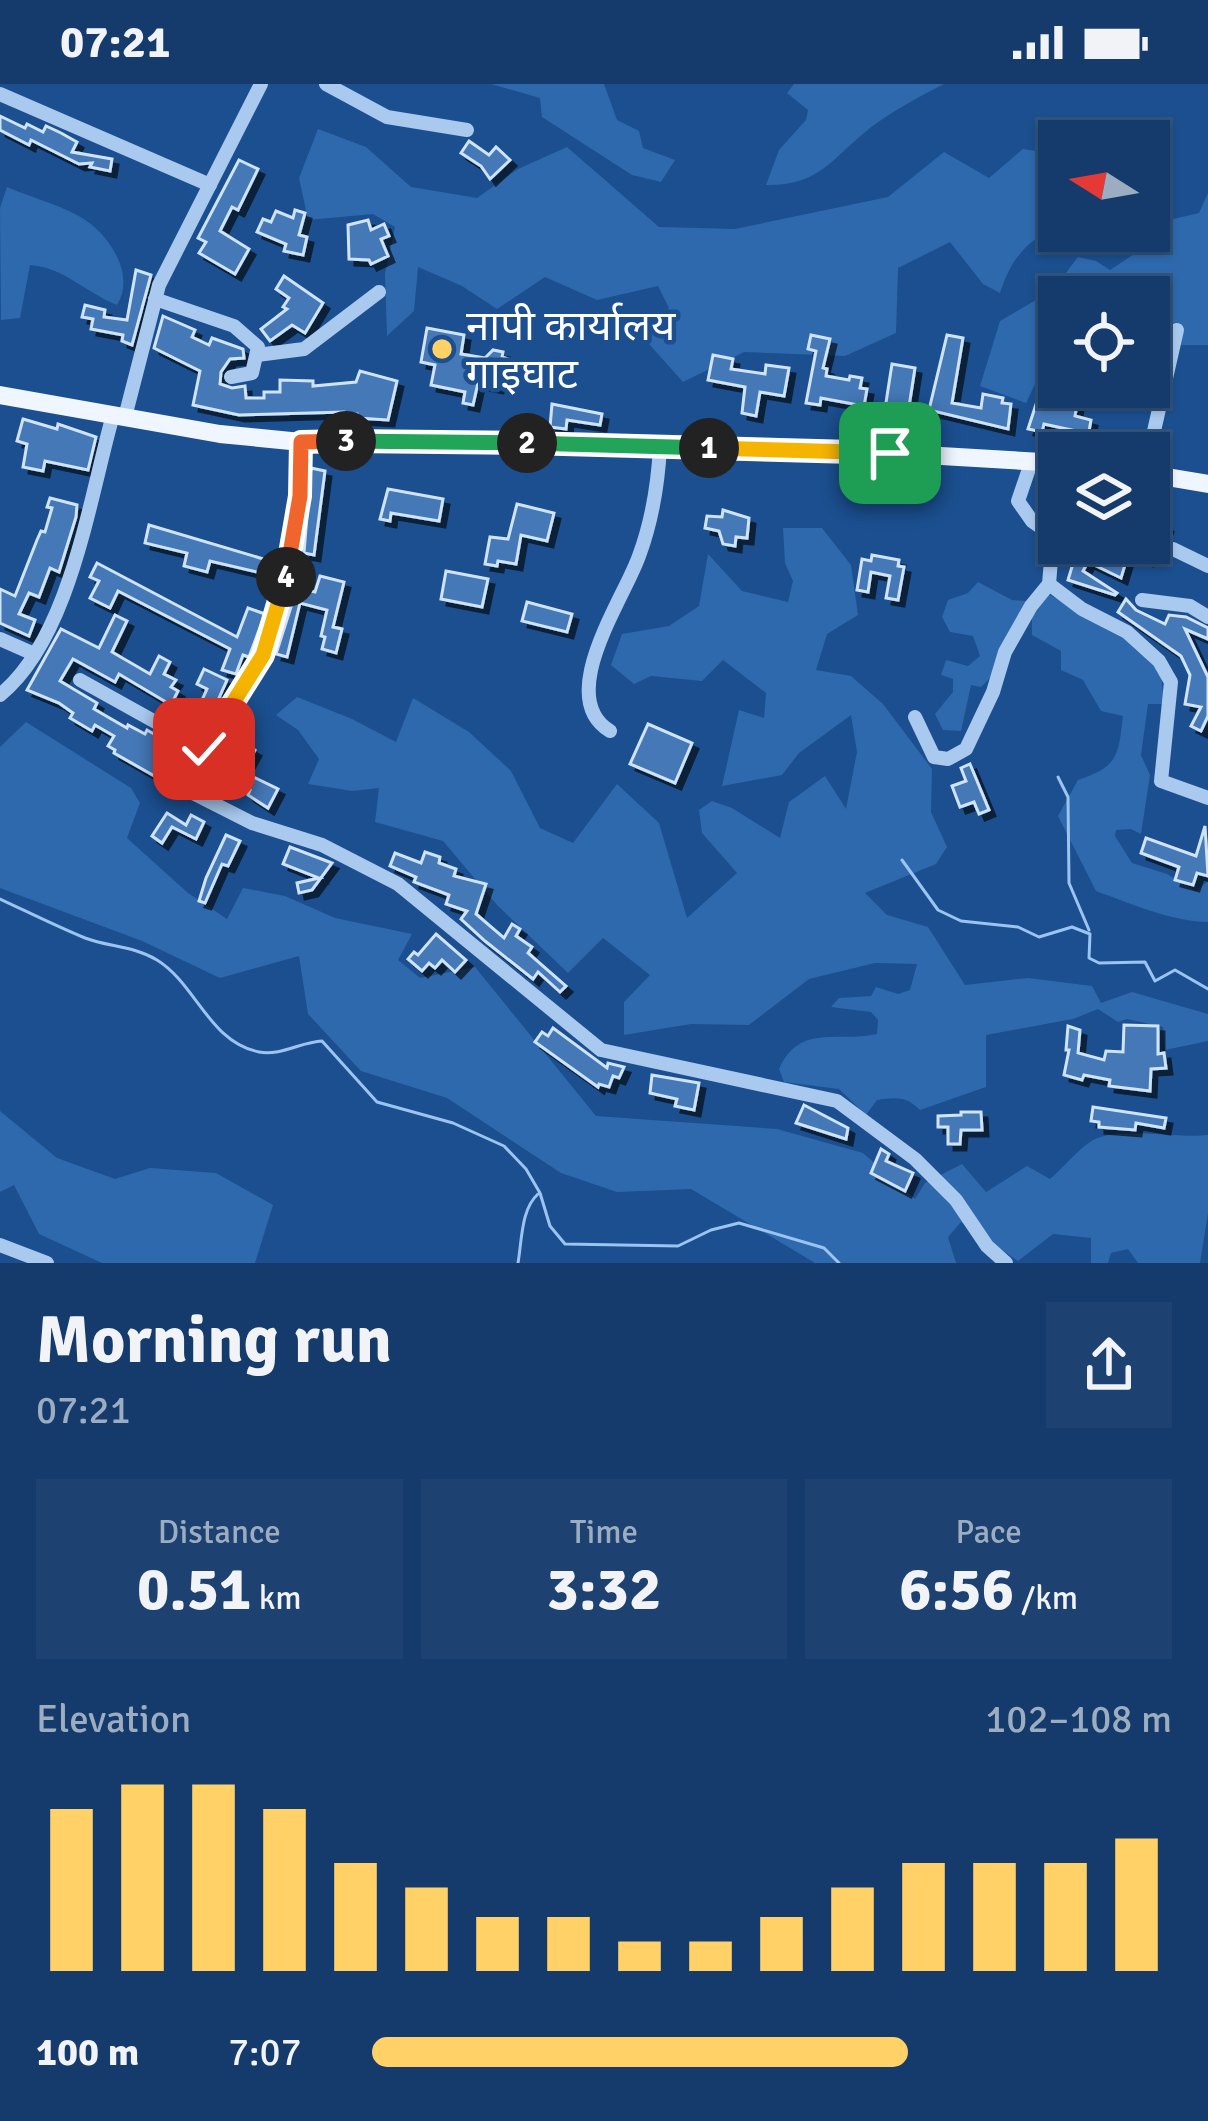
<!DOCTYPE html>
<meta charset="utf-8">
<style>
body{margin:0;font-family:Signika,"Noto Sans Devanagari",sans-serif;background:#1d4271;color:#f1f3f6;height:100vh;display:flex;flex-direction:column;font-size:45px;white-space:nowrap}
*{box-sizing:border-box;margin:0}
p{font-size:39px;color:#9dadc1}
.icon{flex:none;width:66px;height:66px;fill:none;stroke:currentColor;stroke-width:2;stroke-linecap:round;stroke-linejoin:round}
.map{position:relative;height:1179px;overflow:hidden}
.details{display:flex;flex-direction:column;background:#143b6b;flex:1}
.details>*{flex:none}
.needle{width:78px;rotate:281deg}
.fabs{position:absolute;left:1038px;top:36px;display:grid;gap:24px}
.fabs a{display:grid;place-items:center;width:132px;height:132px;border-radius:0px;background:#143b6b;box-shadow:0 3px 9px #0004,0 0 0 3px #33557e;font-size:60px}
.pin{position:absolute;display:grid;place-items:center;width:102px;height:102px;color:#fff;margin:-51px;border-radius:24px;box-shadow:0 6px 18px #0006}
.km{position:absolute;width:60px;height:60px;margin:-30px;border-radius:50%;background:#222;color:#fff;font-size:33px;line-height:60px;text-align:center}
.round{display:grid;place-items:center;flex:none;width:126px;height:126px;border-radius:0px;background:#1d4271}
.head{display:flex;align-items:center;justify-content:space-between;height:204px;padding:0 36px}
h1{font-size:66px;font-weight:700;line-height:90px}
.stats{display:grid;grid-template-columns:repeat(3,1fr);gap:18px;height:204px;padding:12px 36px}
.stats div{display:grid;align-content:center;border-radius:0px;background:#1d4271;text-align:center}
.stats b{font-size:60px;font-weight:700}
.stats small{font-size:33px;font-weight:400}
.stats p{font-size:33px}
.chart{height:336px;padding:24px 36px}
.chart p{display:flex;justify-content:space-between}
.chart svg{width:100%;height:216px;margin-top:12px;stroke:#ffd166;stroke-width:6}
ul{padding:0 36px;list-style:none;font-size:39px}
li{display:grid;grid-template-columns:192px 144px 1fr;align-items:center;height:90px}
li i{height:30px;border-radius:15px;background:#ffd166}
.status{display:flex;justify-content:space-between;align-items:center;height:84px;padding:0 60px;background:#143b6b;direction:ltr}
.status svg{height:33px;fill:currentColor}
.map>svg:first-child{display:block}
.green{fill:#2e69ad}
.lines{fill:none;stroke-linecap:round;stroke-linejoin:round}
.stream{stroke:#9cc4f0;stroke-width:3}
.building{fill:#4478b7;stroke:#cfe3fa;stroke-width:3;filter:url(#shadow)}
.minor{stroke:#a9c9ee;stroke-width:14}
.major{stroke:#f0f6ff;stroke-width:18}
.split-1-casing{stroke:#fff;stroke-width:24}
.split-2-casing{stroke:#fff;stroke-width:24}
.split-3-casing{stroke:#fff;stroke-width:24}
.split-4-casing{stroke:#fff;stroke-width:24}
.split-5-casing{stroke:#fff;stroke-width:24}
.split-1{stroke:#f5b400;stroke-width:15}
.split-2{stroke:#22a559;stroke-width:15}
.split-3{stroke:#22a559;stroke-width:15}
.split-4{stroke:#f0652b;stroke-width:15}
.split-5{stroke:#f5b400;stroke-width:15}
.poi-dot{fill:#ffd166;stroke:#1b4f8f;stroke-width:4.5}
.labels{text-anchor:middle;stroke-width:9;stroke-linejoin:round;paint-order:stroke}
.poi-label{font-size:42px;fill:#fff;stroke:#1b4f8f;text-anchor:start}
</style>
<div class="status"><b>07:21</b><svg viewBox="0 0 49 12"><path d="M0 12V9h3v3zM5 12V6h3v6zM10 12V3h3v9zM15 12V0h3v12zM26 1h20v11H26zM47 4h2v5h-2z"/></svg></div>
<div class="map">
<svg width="1208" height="1179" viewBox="0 0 1208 1179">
<defs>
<filter id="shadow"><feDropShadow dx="6" dy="6" stdDeviation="0" flood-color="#0009"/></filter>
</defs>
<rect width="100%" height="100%" fill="#1b4f8f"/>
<g class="green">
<path d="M491 0H604L617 36 639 47 643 64 675 76 661 98 632 91 542 33 540 14Z"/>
<path d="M794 0H944C918 13 893 27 870 44 832 74 820 102 766 101L779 66 806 36 808 26 787 9Z"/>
<path d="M318 45 366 63 411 103 477 114 518 85 567 63 659 143 735 145 888 113 944 68 989 94 1023 65 1059 71V141C1026 157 1011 175 1000 209L983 200 950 158 898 184 896 249 845 272 744 268 683 298 641 251 669 224 658 202 597 216 545 193 497 225 462 202 418 183 414 227 387 252 385 190 395 143 373 130 308 136 299 94Z"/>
<path d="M7 103C32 114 66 122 88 138 112 155 135 193 117 221 83 207 65 184 30 181L20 234 1 236 0 124Z"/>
<path d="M1208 109V261H1161L1149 253V213H1059V291L1036 298 1026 319 980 302 1000 237 1053 206 1078 173 1096 177 1110 186 1140 166 1169 136 1199 129Z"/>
<path d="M783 444H822L851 481 858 531 827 550 816 586 851 592 883 620 932 685 931 728 947 763 936 780 865 809 887 831 928 843 965 901 1028 894 1092 902 1101 919 1132 908 1208 930V957L1165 966 1163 943 1127 935 1118 938 1098 925 1073 935 986 951V1003L920 1026C907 1012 895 1013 877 1016L866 1031 839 1005 784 998 779 985C799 939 838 959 877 950L878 936 871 928 831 923 839 914 871 912 876 903 898 910 910 906 917 880 875 879 809 895 749 941 691 940 624 951V918L650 891 603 854 568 889 497 821 443 757 375 738 379 704 352 707 308 700 319 675 298 646 276 631 297 613 352 635 396 658 413 614 469 648 511 687 540 744 573 759 617 700 659 739 687 834 737 789 702 749 699 726 712 717 732 724 780 754 789 718 825 692 846 725 857 668 851 631 799 669 782 691 722 702 739 626 764 634 766 609 723 576 702 597 651 592 634 600 611 581 622 550 669 542 699 522 708 470 742 507 788 518 793 497 785 479Z"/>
<path d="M978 498 1012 516 1026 517 992 592 981 603 971 601 961 647 943 646 935 630 953 608V595L941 591 946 576 968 582 980 572 973 552 950 548 942 533 948 516 968 509Z"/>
<path d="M1048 510 1120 548 1140 566 1161 589 1164 620H1148L1141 671 1150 691 1141 750 1131 745 1116 746 1115 752 1132 779 1167 790 1196 807 1208 797V838C1170 837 1132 820 1096 807L1058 732 1078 696C1119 682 1118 672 1123 632L1101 627 1083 596 1061 586V567L1032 551V531Z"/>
<path d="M26 638 131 704 140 719 127 754 188 809 227 835 243 804 285 812 335 834 412 850 398 876 420 894 475 883 596 1032 777 1045 863 1069 915 1115 925 1099 962 1080 986 1108 1027 1082 1050 1095C1063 1084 1078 1065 1093 1056 1121 1042 1176 1055 1208 1051V1129L1200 1179H1138L1128 1165 1111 1169 1108 1179H1091V1154L1053 1150 1018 1177 961 1138 948 1153 956 1179H815L691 1105 617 1108 561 1089 447 1014 361 987 308 930 299 872 220 894 142 857 0 804V663Z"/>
<path d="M0 1027 57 1074 115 1095 150 1084 216 1089 273 1121 255 1179H102L39 1150 14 1101 0 1108Z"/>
</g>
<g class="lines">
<g class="stream">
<path d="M1058 693 1068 713 1069 799 1089 846"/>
<path d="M902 776 938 826 961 837 1018 843 1039 853 1072 843 1090 850 1089 874 1099 879 1145 878 1155 897 1175 886 1208 905"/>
<path d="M0 815C28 828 56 842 85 854 109 863 134 862 157 876 196 900 209 958 259 968 281 972 301 958 322 957L377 1018 453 1039 504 1062 526 1085 540 1109 550 1142 565 1160 678 1162 711 1146 739 1139 824 1164 839 1179"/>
<path d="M518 1179C522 1156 521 1125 538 1110"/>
</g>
</g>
<g class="building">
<path d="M0 32 25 44 27 40 43 48 46 42 61 49 77 58 72 68 112 75 110 87 90 83 92 79 79 80 31 56 29 61 0 46Z"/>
<path d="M469 57 489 71 496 63 510 76 490 95 481 82 461 69Z"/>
<path d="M239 76 258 85 238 126 232 123 220 147 249 165 235 190 199 169 206 158 198 154Z"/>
<path d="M295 126 305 129 299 151 307 153 303 171 284 167 286 160 257 148 263 135 271 138 276 127 293 134Z"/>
<path d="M368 136 371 146 384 140 389 152 381 155 388 172 371 180 369 176 349 175 348 141Z"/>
<path d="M136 186 151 191 132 261 122 257 123 251 91 245 93 235 82 233 85 221 105 226 104 233 127 236Z"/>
<path d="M284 192 323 219 305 249 292 241 270 257 261 245 287 225 283 223 289 214 276 205Z"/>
<path d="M163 232 195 246 192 253 209 261 212 254 243 265 244 274 230 275 221 288 220 300 232 304 245 302 246 314H264V308H280V296L313 297V302L356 298 360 287 397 297 388 336 357 334V330L344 331V328L239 331 193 321 200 287 154 264Z"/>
<path d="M427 244 464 251 461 270 485 274 493 266 503 268 502 273 508 275 504 299 498 298 497 303 478 299 473 321 463 319 465 308 431 301 435 281 421 278Z"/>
<path d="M811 251 830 255 823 284 827 285 826 292 849 296 850 292 862 294 860 304 867 305 864 322 821 314 820 321 806 319 816 267 808 265Z"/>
<path d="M947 251 963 254 952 319 981 324 983 310 1003 314 1002 319 1011 320 1008 345 929 326Z"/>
<path d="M713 271 733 275 731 285 765 290 766 281 789 284 784 312 760 308 756 332 742 329 745 303 708 296Z"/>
<path d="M892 280 915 284 908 329 885 325Z"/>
<path d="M1042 302 1064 307 1065 303H1080L1075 332 1091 336 1087 358 1074 355 1076 347 1044 340 1042 348 1028 345Z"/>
<path d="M552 320 602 330 600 341 567 336 566 345 550 343Z"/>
<path d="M23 335 57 345 58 340 96 353 88 386 45 377 43 387 23 383 27 360 17 357Z"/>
<path d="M311 384 325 387 314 471 304 469Z"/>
<path d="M388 405 443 415 439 437 391 429 390 437 380 435Z"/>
<path d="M50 414 77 421 76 433 59 488 50 484 39 513 29 509 19 530 35 536 29 552 0 539V505L15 512 37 456 41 447 45 448 52 424 47 423Z"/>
<path d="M517 420 554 429 547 457 521 451 516 480 498 477 497 482 485 480 490 453 508 455Z"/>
<path d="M723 426 749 434 747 454 736 453 735 462 723 460 719 447 705 444 707 432 722 433Z"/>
<path d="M1157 438 1167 442 1158 465 1151 462 1147 476 1128 471 1121 494 1088 478 1083 487 1117 509 1115 511 1068 496 1077 466 1102 474 1107 459H1149V447Z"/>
<path d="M149 441 277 479 274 492 210 477 207 488 184 482 187 469 145 459Z"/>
<path d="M872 471 899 476 898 482 904 483 898 516 886 514 890 492 871 488 868 508 857 506 862 475 871 477Z"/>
<path d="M97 479 237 553 248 524 265 530 249 573 243 571 236 590 222 586 230 565 118 507 110 524 90 514 99 497 90 493Z"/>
<path d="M446 487 488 495 482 523 441 515Z"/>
<path d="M320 492 344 498 333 543 342 545 336 569 322 565 325 553 321 552 327 526 300 519 287 573 276 570 297 504 315 508Z"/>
<path d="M1126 515 1136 526 1165 540 1169 531 1186 533 1208 544V555L1185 545 1208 593V632L1201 647 1191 642 1201 623 1185 620 1190 591 1181 572 1118 528Z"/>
<path d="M527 518 572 530 567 548 522 537Z"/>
<path d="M115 531 127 537 112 568 150 590 159 572 170 578 164 590 176 596 171 603 178 607 171 621 119 590 115 598 73 575 60 597 97 619 94 625 127 644 128 641 145 650 147 646 170 659 159 679 179 691 172 702 114 669 115 666 108 662 114 652 95 641 92 647 70 634 73 629 59 619 27 606 61 545 99 564Z"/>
<path d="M204 585 227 596 219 614 223 616 200 650 173 635 180 619 197 627 207 605 197 600Z"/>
<path d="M648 640 692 659 675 699 630 680Z"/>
<path d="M229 652 255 666 243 688 278 705 268 724 248 711 250 706 226 695 234 677 220 669Z"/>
<path d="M970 680 989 726 979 730 974 718 960 723 952 702 966 697 961 684Z"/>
<path d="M167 729 186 741 191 731 204 738 196 755 172 743 162 759 152 752Z"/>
<path d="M1205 742 1208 792 1197 789 1193 801 1175 796 1179 783 1141 769 1146 754 1196 772Z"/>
<path d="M226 751 240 757 228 782 222 780 205 819 199 817 206 794Z"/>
<path d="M290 763 332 779 312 806 299 809 297 799 319 794 283 780Z"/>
<path d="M425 768 440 773 439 779 456 785 454 792 486 800 476 830 504 854 512 840 520 845 516 852 532 863 528 869 566 902 560 908 538 888 533 895 485 857 461 835 467 827 446 820 449 811 414 798 416 793 390 782 395 769 421 779Z"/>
<path d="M436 850 466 876 455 888 442 876 435 884 429 879 422 887 408 875 414 868 418 871Z"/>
<path d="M1124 941 1158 942V970L1164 969 1166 984 1151 985 1150 1007 1109 1002 1110 996 1084 991 1082 996 1064 991 1069 966H1066L1068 942 1080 946 1078 969 1104 976 1106 967 1123 968Z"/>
<path d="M553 944 607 984 608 979 624 983 619 994 613 992 609 1003 599 1000 598 1003 535 958 542 948 548 952Z"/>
<path d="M652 991 699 999 694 1026 675 1022 677 1015 650 1009Z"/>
<path d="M804 1021 848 1044 846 1055 796 1039Z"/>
<path d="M1093 1023 1166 1034 1164 1044 1136 1039 1135 1046 1099 1043V1038L1091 1037Z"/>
<path d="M961 1028H981L982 1046H961L960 1060H948V1043H938V1032L961 1031Z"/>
<path d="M881 1065 889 1070 886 1077 913 1089 905 1107 871 1089Z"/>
</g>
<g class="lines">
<g class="minor">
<path d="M326 0 387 33 467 46"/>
<path d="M0 10 210 101"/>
<path d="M155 215 234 242 258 263 252 289 231 293"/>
<path d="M257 271 304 265 379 208"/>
<path d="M125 333 159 201 261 0"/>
<path d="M1149 369 1177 246"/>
<path d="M1173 465 1208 482"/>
<path d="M1049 500 1082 525 1127 548 1159 577 1171 598 1161 697 1208 714"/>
<path d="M1142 516 1190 522 1208 533"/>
<path d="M0 555 34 570"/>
<path d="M80 596 204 665C223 633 248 603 264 570 292 511 300 423 301 358"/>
<path d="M0 611C70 554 89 416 113 331"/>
<path d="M915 633 934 673 948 675 966 665 993 608 1005 568 1031 522 1049 500 1053 452 1032 437 1018 417 1032 376"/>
<path d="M610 647C554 613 624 515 639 472 652 437 658 400 660 363"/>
<path d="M204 665 185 705 252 739 322 761 398 800 601 966 837 1017 915 1075 956 1116 987 1162 1006 1179"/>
<path d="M0 1161 47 1179"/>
</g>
<g class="major">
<path d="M0 311 220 350 301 358 410 355 890 369 1059 379"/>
<path d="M1149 390 1208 400"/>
</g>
</g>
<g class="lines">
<g class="split-1-casing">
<path id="split-1" d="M709 364 890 369"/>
</g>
<g class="split-2-casing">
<path id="split-2" d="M527 359 709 364"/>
</g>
<g class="split-3-casing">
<path id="split-3" d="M346 357 527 359"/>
</g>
<g class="split-4-casing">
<path id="split-4" d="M286 493 300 412 301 358 346 357"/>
</g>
<g class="split-5-casing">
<path id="split-5" d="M204 665 263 571 286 493"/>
</g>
<use href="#split-1" class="split-1"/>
<use href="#split-2" class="split-2"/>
<use href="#split-3" class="split-3"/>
<use href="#split-4" class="split-4"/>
<use href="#split-5" class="split-5"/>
</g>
<circle class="poi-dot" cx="442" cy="265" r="12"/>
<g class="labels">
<g class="poi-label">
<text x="466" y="256">नापी कार्यालय<tspan x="466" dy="48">गाइघाट</tspan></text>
</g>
</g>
</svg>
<div class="fabs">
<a><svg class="needle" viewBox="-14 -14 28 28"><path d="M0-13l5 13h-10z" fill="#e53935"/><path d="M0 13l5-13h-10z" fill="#9dadc1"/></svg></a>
<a><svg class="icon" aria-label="locate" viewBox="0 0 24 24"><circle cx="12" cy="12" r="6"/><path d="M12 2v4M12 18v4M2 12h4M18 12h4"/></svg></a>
<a><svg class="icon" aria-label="layers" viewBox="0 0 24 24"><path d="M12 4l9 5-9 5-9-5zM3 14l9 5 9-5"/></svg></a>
</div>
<div class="pin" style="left:890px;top:369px;background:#1e9e55"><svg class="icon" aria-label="arrive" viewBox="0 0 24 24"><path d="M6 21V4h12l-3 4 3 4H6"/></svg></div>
<div class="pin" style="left:204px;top:665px;background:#d93025"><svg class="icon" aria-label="check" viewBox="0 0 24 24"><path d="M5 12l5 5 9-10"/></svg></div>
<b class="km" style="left:709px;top:364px">1</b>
<b class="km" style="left:527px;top:359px">2</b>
<b class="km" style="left:346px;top:357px">3</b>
<b class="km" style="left:286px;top:493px">4</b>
</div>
<section class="details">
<div class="head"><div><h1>Morning run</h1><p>07:21</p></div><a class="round"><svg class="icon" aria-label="share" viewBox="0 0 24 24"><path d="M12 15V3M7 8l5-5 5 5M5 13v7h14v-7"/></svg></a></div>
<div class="stats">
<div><p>Distance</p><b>0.51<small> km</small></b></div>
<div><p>Time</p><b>3:32</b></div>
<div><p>Pace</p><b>6:56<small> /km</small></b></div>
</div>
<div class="chart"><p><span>Elevation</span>102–108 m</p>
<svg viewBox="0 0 160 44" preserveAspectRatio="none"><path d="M5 44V11M15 44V6M25 44V6M35 44V11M45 44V22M55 44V27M65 44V33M75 44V33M85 44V38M95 44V38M105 44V33M115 44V27M125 44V22M135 44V22M145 44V22M155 44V17"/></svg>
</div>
<ul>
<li><b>100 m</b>7:07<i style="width:67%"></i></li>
</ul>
</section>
